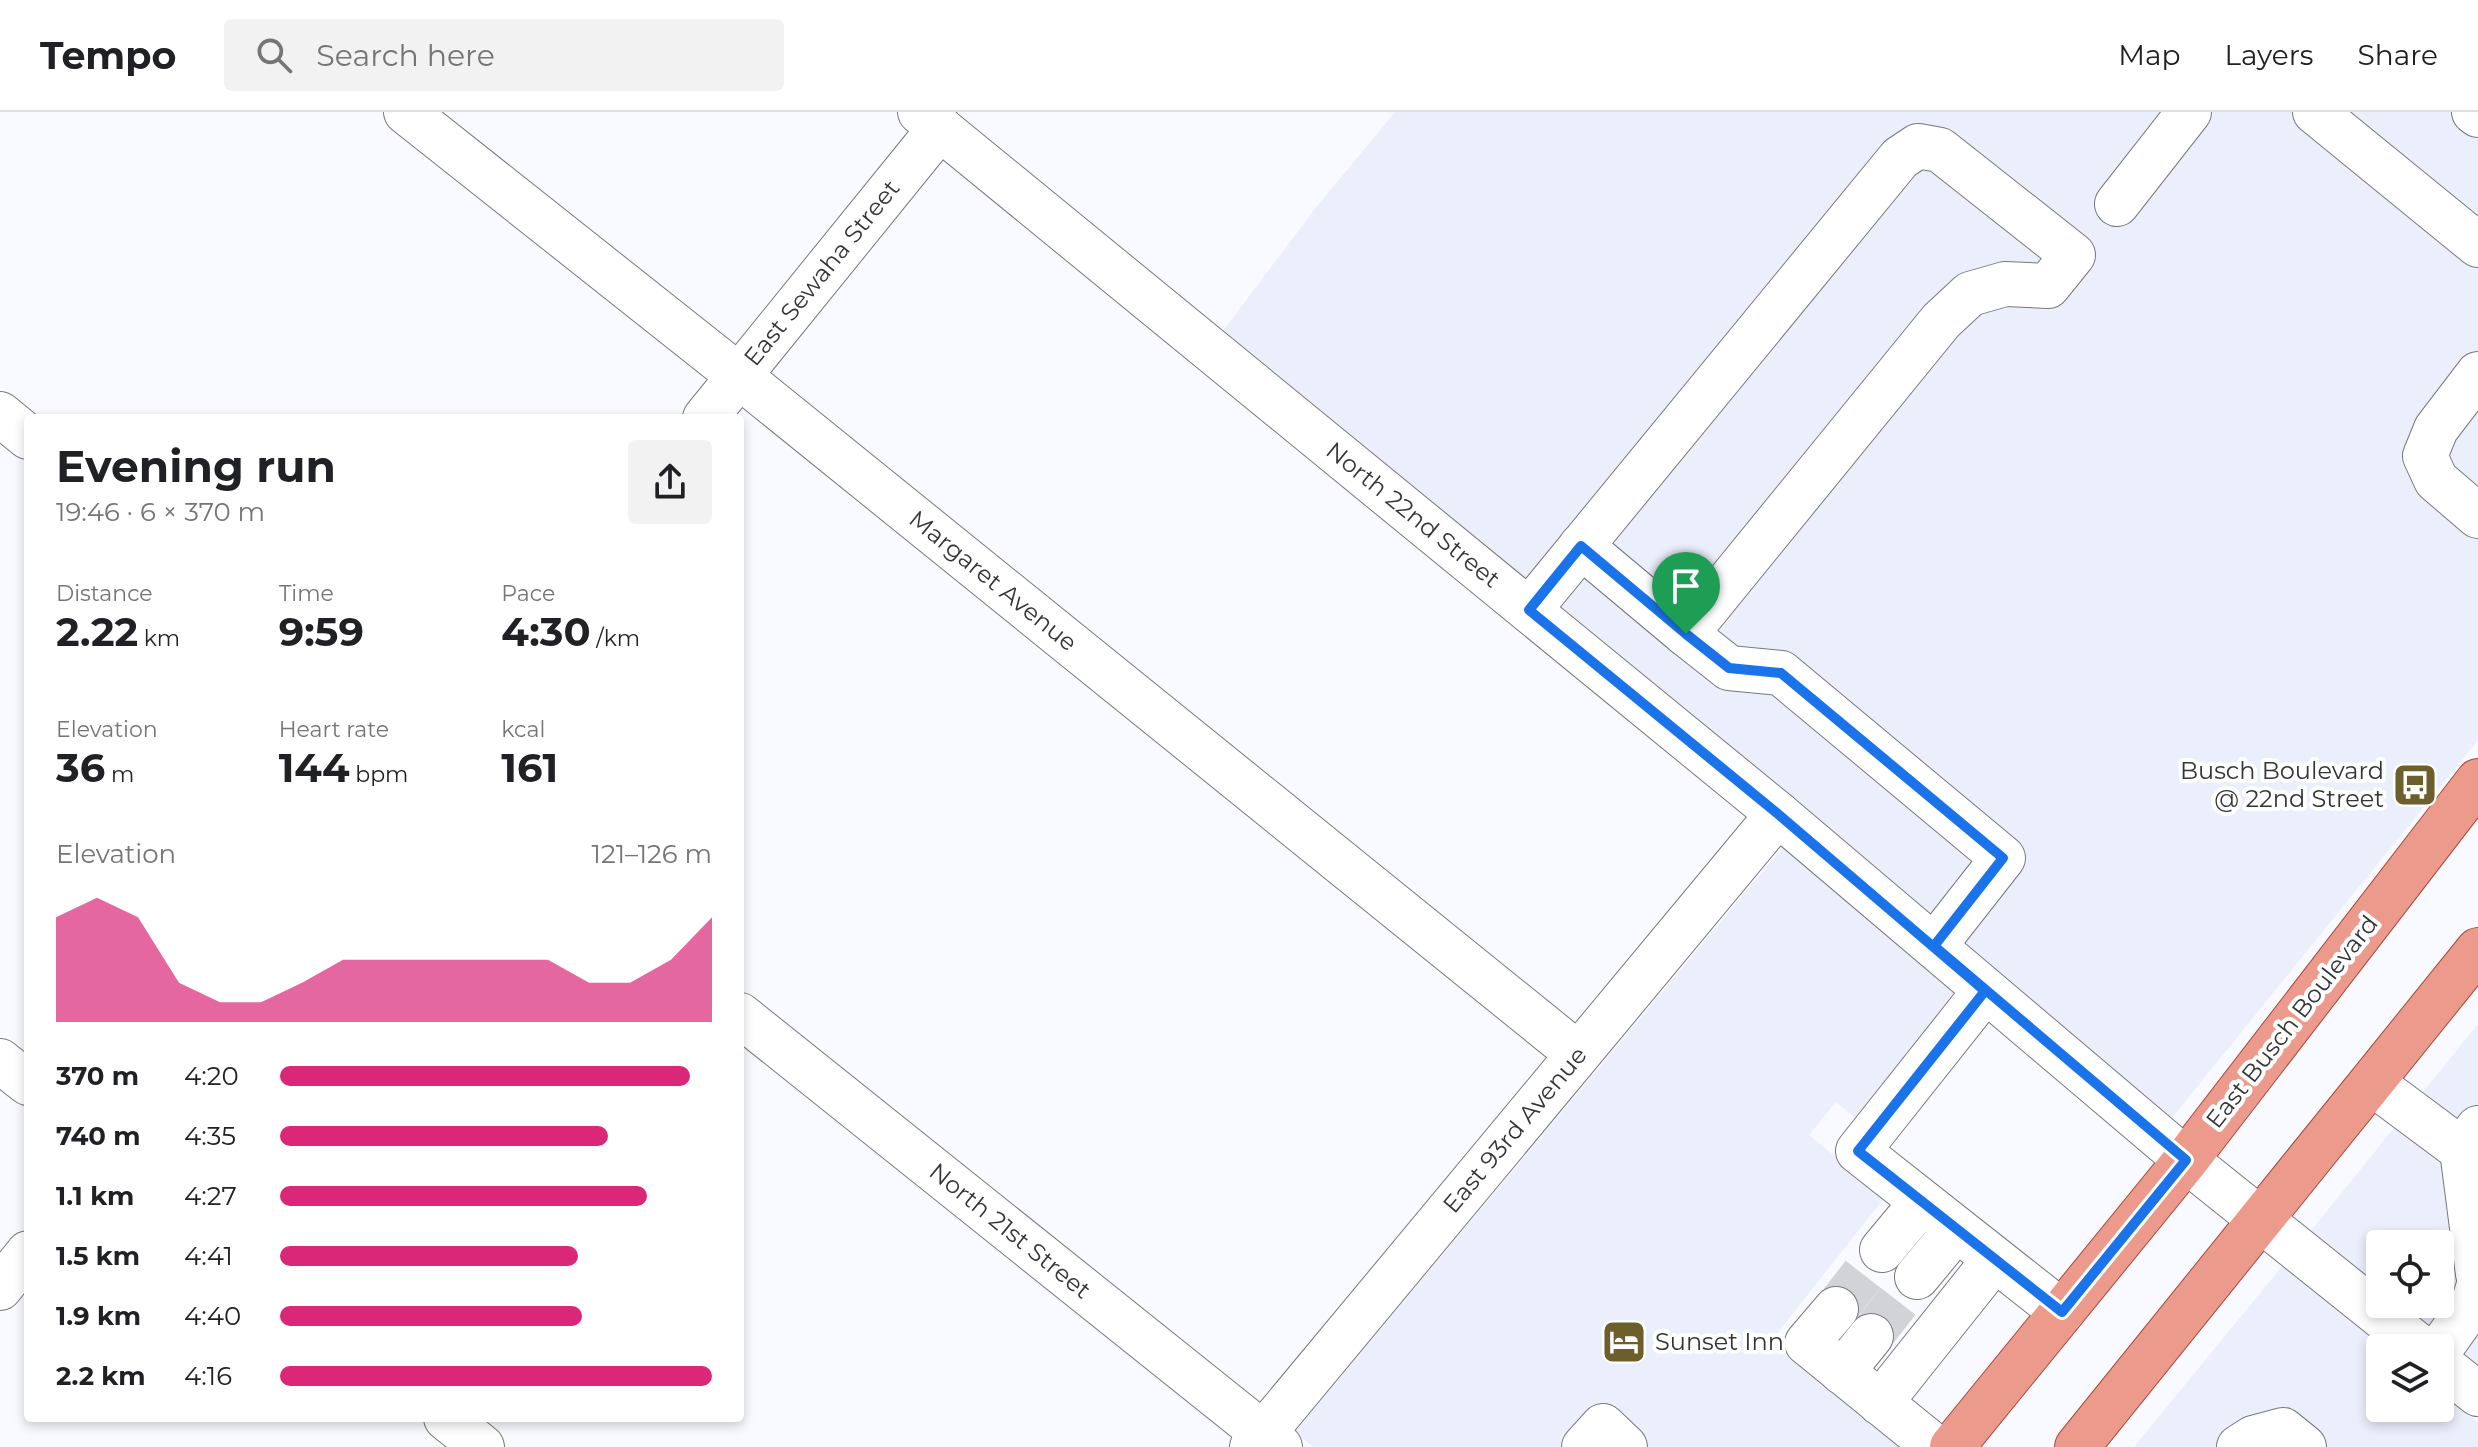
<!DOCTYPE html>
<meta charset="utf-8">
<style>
body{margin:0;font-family:Montserrat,sans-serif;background:#f2f2f2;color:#202124;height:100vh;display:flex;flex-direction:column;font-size:30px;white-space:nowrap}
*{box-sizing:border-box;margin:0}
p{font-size:26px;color:#757577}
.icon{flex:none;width:44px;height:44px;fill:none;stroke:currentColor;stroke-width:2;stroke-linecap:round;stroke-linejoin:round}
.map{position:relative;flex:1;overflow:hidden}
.panel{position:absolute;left:24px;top:302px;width:720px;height:1008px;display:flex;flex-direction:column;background:#fff;border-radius:8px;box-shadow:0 4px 12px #0003}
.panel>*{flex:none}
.tools{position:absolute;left:2366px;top:1118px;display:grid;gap:16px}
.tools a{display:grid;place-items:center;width:88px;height:88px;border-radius:8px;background:#fff;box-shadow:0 4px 12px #0003;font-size:40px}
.pin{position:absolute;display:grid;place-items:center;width:68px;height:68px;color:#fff;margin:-82px -34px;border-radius:50% 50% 50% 0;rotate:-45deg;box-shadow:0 0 8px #0007}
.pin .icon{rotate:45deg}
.round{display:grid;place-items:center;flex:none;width:84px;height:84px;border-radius:8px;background:#f2f2f2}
.head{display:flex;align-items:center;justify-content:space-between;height:136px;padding:0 32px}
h1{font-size:44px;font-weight:700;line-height:60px}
.metrics{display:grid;grid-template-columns:repeat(3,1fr);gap:12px;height:136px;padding:8px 32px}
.metrics div{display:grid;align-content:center}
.metrics b{font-size:40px;font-weight:700}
.metrics small{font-size:22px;font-weight:400}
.metrics p{font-size:22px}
.chart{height:224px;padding:16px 32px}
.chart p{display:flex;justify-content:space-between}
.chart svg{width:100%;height:144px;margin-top:8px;fill:#db2777;opacity:.7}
ul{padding:0 32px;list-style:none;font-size:26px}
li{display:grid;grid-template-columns:128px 96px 1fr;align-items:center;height:60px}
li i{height:20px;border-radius:10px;background:#db2777}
header{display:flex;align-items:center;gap:48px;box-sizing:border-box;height:112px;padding:0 40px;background:#fff;border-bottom:2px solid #e0e0e0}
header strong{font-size:38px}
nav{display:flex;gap:44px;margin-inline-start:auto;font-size:28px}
.search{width:560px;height:72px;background:#f2f2f2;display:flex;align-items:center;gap:20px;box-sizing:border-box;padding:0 28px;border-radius:8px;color:#757577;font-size:30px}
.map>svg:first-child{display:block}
.built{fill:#ebeffb}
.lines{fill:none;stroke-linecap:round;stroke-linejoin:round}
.minor-tunnel{stroke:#d2d3d7;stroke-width:44;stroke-dasharray:44 22;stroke-linecap:butt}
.minor-casing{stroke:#78797d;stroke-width:46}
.major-casing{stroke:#a34a3d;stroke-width:46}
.minor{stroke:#fff;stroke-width:44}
.major{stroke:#ec9a8c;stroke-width:44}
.route-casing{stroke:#fff;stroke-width:16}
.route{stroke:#1a73e8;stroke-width:10}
.labels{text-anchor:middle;stroke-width:8;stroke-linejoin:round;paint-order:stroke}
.street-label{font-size:24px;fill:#343537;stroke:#fff}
.poi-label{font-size:24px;fill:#343537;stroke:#fff;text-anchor:end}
</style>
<header>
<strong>Tempo</strong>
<div class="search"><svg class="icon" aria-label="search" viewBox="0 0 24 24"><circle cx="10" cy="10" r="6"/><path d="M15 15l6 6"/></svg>Search here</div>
<nav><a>Map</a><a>Layers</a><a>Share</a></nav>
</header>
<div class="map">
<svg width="2478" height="1335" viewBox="0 0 2478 1335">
<rect width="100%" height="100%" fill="#f9faff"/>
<g class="built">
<path d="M1395 0H2478V628L2171 1007 1774 670 1223 219 1314 98Z"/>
<path d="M1783 735 1980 903 1879 1025 1836 990 1809 1023 1885 1085 1771 1229 1899 1335H1313L1295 1320Z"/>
<path d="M2478 912V1255L2400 1192H2440V1132H2380V1176L2310 1120Z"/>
<path d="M2283 1153 2386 1236H2380V1296H2440V1279L2478 1310V1335H2134Z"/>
</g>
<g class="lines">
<g class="minor-tunnel">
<path d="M1836 1197 1882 1138"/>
<path d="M1871 1224 1917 1165"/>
</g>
<g class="minor-casing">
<g id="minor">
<path d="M406 0 739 264 1578 942"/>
<path d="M920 0 1778 702 2186 1048 2421 1236"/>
<path d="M2315 0 2478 133"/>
<path d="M2474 0 2478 3"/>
<path d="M2117 92 2189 0"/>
<path d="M2478 262 2436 317 2425 344 2436 368 2478 404"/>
<path d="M0 302 28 325"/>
<path d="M705 306 940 16"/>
<path d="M1581 434 1686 522"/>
<path d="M1529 498 1900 46 1918 34 1940 38 2073 143 2048 174 2005 172 1970 182 1941 209 1686 522 1729 556 1781 561 2003 746 1934 834"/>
<path d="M1985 879 1858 1039 2062 1200"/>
<path d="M740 903 1280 1335"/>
<path d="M0 949 28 971"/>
<path d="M2372 971 2462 1038 2478 1016"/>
<path d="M2462 1038 2478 1162"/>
<path d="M1882 1138 1922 1090"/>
<path d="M1917 1165 1956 1118"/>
<path d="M0 1176 28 1141"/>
<path d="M1836 1197 1807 1231 1935 1335"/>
<path d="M2440 1237 2474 1189 2478 1176"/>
<path d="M2440 1252 2478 1282"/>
<path d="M1842 1260 1871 1224"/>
<path d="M1880 1291 1994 1148"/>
<path d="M446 1306 482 1335"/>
<path d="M1252 1335 1778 702"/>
<path d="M1584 1335 1603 1314 1625 1335"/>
<path d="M2239 1335 2253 1326 2283 1318 2304 1335"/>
</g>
</g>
<g class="major-casing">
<g id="major">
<path d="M1952 1335 2186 1048 2478 669"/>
<path d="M2077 1335 2478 838"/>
</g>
</g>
<use href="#minor" class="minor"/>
<use href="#major" class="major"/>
</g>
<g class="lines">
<g class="route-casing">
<path id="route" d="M1686 522 1581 434 1529 498 1778 702 1985 879 1858 1039 2062 1200 2186 1048 1934 834 2003 746 1781 561 1729 556 1686 522"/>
</g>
<use href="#route" class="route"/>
</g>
<defs>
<g id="bus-square" transform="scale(2.3)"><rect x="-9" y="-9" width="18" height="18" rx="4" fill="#6c5f2c" stroke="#fff"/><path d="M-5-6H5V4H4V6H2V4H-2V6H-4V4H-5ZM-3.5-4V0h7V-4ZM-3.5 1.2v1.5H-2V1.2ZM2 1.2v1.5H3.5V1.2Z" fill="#fff"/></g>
<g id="hotel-square" transform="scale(2.3)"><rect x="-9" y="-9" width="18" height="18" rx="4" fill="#6c5f2c" stroke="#fff"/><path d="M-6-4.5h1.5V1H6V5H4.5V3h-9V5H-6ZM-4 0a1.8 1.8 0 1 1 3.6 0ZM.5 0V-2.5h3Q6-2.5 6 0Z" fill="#fff"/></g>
</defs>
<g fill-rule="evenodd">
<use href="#bus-square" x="2415" y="673"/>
<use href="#hotel-square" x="1624" y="1230"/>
</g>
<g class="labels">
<g class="street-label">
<text transform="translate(822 161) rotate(-51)" y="8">East Sewaha Street</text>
<text transform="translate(1413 403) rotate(39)" y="8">North 22nd Street</text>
<text transform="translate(993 469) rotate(39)" y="8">Margaret Avenue</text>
<text transform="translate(2292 910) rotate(-52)" y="8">East Busch Boulevard</text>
<text transform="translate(1515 1018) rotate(-50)" y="8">East 93rd Avenue</text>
<text transform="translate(1010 1119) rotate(39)" y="8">North 21st Street</text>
</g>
<g class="poi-label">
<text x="2384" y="667">Busch Boulevard<tspan x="2384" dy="28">@ 22nd Street</tspan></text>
<text x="1655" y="1238" text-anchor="start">Sunset Inn</text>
</g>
</g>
</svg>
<div class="tools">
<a><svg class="icon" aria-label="locate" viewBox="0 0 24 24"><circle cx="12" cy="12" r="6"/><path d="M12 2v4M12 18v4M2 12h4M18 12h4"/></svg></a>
<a><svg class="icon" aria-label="layers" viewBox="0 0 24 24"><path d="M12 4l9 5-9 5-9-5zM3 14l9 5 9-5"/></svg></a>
</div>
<div class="pin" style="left:1686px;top:522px;background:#1e9e55"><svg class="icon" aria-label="arrive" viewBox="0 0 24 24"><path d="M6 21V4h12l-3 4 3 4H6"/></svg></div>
<section class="panel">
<div class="head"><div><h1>Evening run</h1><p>19:46 · 6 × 370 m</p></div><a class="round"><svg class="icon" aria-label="share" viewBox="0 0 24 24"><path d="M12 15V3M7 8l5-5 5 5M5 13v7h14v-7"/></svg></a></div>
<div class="metrics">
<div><p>Distance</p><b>2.22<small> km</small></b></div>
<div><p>Time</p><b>9:59</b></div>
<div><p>Pace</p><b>4:30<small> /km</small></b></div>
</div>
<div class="metrics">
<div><p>Elevation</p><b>36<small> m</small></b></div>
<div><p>Heart rate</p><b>144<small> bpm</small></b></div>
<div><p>kcal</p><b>161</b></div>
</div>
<div class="chart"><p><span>Elevation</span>121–126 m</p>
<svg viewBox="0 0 160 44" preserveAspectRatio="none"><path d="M0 44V12L10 6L20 12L30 32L40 38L50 38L60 32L70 25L80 25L90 25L100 25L110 25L120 25L130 32L140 32L150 25L160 12V44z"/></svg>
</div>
<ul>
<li><b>370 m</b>4:20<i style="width:95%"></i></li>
<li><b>740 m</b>4:35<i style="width:76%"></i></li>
<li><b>1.1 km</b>4:27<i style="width:85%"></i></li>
<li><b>1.5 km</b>4:41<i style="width:69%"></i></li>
<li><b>1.9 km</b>4:40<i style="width:70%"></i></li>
<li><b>2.2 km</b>4:16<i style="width:100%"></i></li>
</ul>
</section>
</div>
